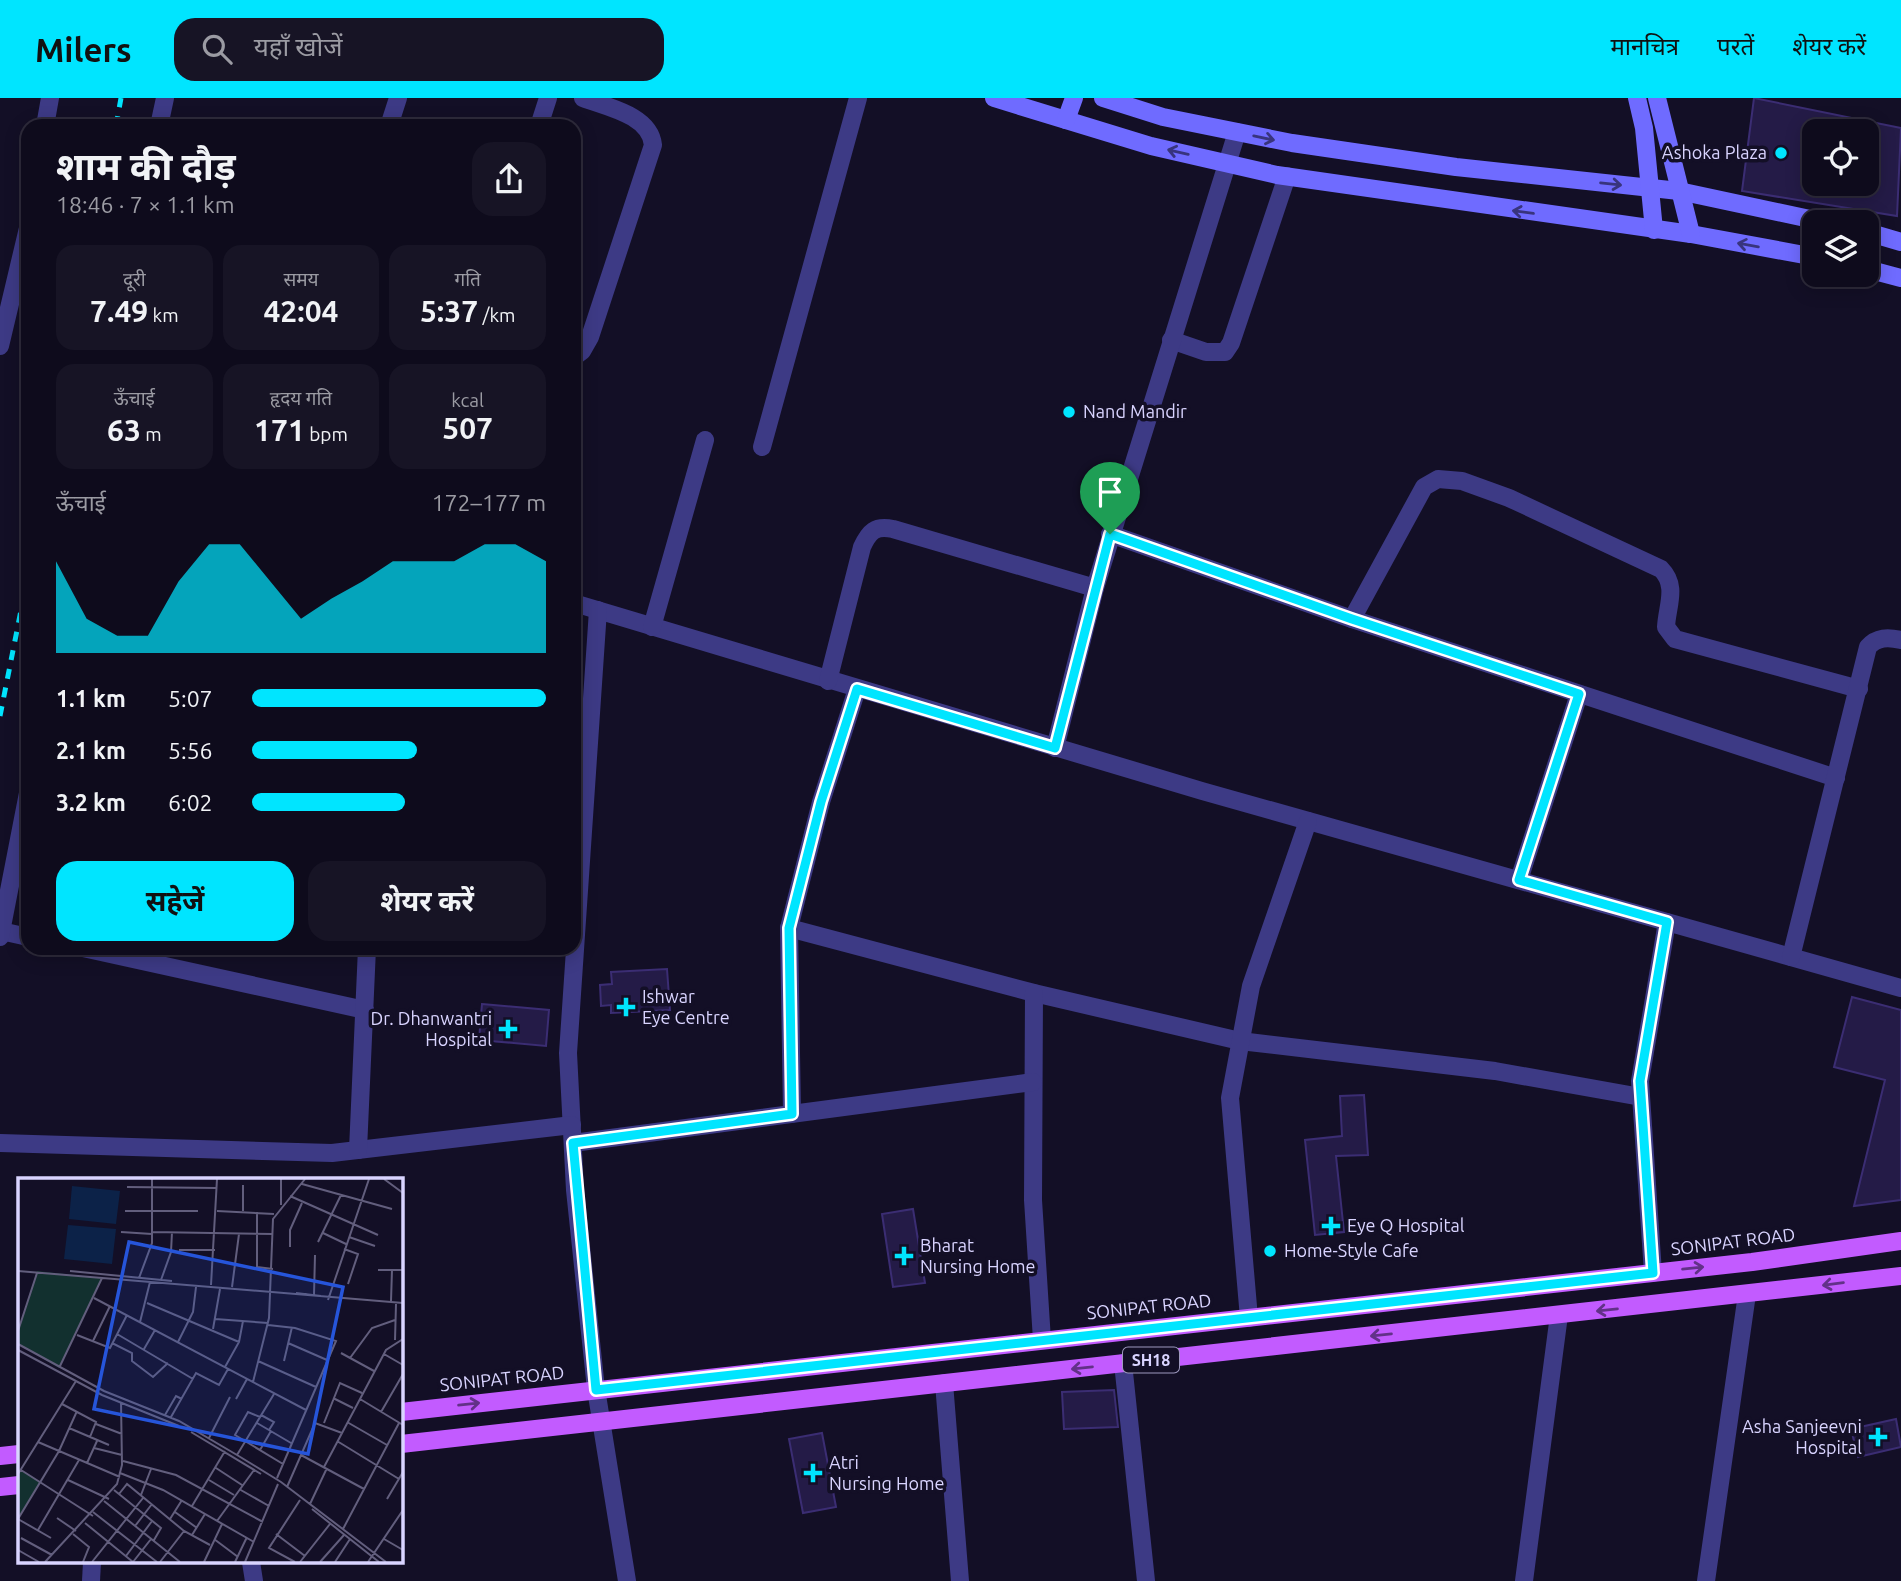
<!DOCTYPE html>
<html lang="hi">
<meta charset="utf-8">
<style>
body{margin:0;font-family:Ubuntu,"Noto Sans Devanagari",sans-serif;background:#171425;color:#f1f3f6;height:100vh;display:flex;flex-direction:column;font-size:26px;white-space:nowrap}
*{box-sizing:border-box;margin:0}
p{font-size:23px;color:#9b9ba3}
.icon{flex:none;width:38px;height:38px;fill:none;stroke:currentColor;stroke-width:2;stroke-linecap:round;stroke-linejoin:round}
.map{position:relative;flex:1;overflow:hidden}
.sheet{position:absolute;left:21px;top:21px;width:560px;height:836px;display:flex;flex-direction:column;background:#0e0b1c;border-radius:21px;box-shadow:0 4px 18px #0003,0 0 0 2px #2e2b3b}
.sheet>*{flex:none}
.buttons{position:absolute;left:1802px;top:21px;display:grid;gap:14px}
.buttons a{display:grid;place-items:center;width:77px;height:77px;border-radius:14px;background:#0e0b1c;box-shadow:0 4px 18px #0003,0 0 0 2px #2e2b3b;font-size:35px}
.pin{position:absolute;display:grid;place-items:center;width:60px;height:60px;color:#fff;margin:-72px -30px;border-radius:50% 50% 50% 0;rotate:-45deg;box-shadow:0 0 7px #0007}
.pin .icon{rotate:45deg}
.round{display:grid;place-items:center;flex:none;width:74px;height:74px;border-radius:21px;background:#171425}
.overview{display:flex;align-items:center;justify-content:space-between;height:119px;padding:0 35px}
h1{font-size:38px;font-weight:700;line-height:52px}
.figures{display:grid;grid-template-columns:repeat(3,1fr);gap:10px;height:119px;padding:7px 35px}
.figures div{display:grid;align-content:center;border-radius:18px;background:#171425;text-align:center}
.figures b{font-size:30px;font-weight:700}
.figures small{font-size:19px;font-weight:400}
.figures p{font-size:19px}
.chart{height:196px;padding:14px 35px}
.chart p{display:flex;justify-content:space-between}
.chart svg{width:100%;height:126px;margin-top:7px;fill:#00e5ff;opacity:.7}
.action{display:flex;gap:14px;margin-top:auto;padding:14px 35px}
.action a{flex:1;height:80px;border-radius:21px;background:#00e5ff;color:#111;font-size:28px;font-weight:700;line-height:80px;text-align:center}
.action a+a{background:#171425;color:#f1f3f6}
ul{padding:0 35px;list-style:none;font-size:23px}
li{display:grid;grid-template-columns:112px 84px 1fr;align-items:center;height:52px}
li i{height:18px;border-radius:9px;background:#00e5ff}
header{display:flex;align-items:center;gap:42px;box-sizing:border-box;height:98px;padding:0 35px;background:#00e5ff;color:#111}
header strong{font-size:33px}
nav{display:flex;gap:38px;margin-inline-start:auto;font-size:24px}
.search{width:490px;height:63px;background:#171425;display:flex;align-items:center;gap:18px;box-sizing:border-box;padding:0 24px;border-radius:21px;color:#9b9ba3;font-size:26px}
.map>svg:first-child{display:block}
.building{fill:#241b47;stroke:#3b2d73;stroke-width:2;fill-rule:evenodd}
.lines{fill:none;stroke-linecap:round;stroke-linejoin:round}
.street{stroke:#3d3a85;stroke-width:18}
.secondary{stroke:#6f6bff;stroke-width:18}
.primary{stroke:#c25bff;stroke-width:18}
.rail{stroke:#00e5ff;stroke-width:5;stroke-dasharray:10 9;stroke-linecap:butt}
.oneway{stroke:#38347d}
.oneway2{stroke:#623188}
.route-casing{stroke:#fff;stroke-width:14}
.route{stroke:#00e5ff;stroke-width:9}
.poi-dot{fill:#00e5ff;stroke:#130f26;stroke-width:2.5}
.labels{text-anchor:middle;stroke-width:7;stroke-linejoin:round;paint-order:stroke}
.shield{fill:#130f26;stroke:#9e99be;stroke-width:2}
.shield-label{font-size:16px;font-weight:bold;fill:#d9d4ff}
.poi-label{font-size:18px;fill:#d9d4ff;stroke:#130f26;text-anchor:start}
.street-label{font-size:18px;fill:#d9d4ff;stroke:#130f26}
.inset-road{fill:none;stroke:#625e7d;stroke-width:2}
.view{fill:#2655da;fill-opacity:0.15;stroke:#2655da;stroke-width:3.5}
.inset-edge{fill:none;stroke:#d9d4ff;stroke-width:3.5}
</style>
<header>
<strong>Milers</strong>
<div class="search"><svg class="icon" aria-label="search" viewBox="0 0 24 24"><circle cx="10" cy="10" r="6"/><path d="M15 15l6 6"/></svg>यहाँ खोजें</div>
<nav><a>मानचित्र</a><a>परतें</a><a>शेयर करें</a></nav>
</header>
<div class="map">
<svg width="1901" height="1483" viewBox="0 0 1901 1483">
<rect width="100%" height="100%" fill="#130f26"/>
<g class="building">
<path d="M1754 0 1901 30 1897 118 1742 93ZM1815 33H1867V86H1815Z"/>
<path d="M667 871 670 912 611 915V907L601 908 600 887 612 886 611 874Z"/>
<path d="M1852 899 1901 912V1102L1854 1108 1885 982 1834 969Z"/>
<path d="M482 906 549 912 546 948 479 942Z"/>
<path d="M1364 997 1368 1057 1336 1058 1344 1134 1315 1137 1305 1042 1342 1038 1340 998Z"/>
<path d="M913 1111 925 1185 893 1189 882 1116Z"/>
<path d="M1114 1292 1118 1329 1064 1331 1062 1294Z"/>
<path d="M1896 1321 1901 1349 1858 1359 1851 1331Z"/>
<path d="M822 1335 836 1409 803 1415 789 1341Z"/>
</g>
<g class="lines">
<g class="street">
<path d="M45 28 50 0"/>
<path d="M159 28 165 0"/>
<path d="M389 28 398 0"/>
<path d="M539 28 548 0"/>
<path d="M1171 242 1206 254H1225L1231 245 1287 78"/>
<path d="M0 248 28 130"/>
<path d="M574 259 582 253 590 239 653 47C650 17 607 9 583 0"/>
<path d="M762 349 858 0"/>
<path d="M1110 436 1352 521 1836 680"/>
<path d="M574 505 1202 693 1901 890"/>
<path d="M598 512 568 955 575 1092 596 1291 627 1483"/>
<path d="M1352 521 1424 389 1438 381 1462 383 1509 400 1661 471C1678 488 1667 508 1666 529L1675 541 1859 591"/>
<path d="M652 529 705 342"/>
<path d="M828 583 862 449C869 434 875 427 893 431L1095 490 1237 34"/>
<path d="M1055 650 1095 490"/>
<path d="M1519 782 1579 596"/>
<path d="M789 830 1034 895 1240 943 1495 973 1641 999"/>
<path d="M1 833 28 839"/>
<path d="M0 839 28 695"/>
<path d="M83 850 365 912"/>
<path d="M1791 859 1868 549C1877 539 1888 539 1901 542"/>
<path d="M1034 895 1033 1102 1042 1242"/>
<path d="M792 1016 789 830 821 704 857 591"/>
<path d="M0 1045 332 1055 572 1027"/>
<path d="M573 1045 1033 984"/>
<path d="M358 1052 367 850"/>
<path d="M1653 1175 1640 983 1667 824"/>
<path d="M1249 1220 1230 1000 1251 888 1308 723"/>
<path d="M1123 1265 1146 1483"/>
<path d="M944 1285 960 1483"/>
<path d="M251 1464 254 1483"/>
<path d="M91 1483 92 1464"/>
<path d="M1524 1483 1559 1217"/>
<path d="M1706 1483 1747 1196"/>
</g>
<g class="secondary">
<path d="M994 0 1151 48 1277 77 1691 136 1815 159"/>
<path d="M1103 0 1163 19 1292 45 1456 69 1679 93 1824 124"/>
<path d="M1637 0 1644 30 1654 132"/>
<path d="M1657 0 1691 136"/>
<path d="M1066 22 1074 0"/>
<path d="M1867 134 1901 144"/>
<path d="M1867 171 1901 180"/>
</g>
<g class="primary">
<path d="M401 1314 1752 1164 1901 1143"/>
<path d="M401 1346 1901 1178"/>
<path d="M0 1358 19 1356"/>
<path d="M0 1389 19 1387"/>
</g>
<g class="rail">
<path d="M116 28 121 0"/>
<path d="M0 618 28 477"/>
</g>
</g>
<defs><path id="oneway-shaft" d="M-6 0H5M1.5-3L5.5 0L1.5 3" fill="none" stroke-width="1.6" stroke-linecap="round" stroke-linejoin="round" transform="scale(1.75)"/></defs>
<g class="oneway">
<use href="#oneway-shaft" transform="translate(1264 40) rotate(12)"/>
<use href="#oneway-shaft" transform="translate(1178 54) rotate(-167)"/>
<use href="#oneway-shaft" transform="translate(1611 86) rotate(6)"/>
<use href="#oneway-shaft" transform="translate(1523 114) rotate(-172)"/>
<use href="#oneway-shaft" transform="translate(1748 147) rotate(-170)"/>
</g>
<g class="oneway2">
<use href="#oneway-shaft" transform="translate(1693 1170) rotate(-6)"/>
<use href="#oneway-shaft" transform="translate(1833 1186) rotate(173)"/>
<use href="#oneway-shaft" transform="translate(1607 1212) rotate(174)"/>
<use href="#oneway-shaft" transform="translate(1381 1237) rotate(174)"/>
<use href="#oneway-shaft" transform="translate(1082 1270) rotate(174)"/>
<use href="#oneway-shaft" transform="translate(469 1306) rotate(-6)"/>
</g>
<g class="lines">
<g class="route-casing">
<path id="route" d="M1110 436 1352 521 1579 596 1519 782 1667 824 1640 983 1653 1175 596 1292 573 1045 792 1016 789 830 821 704 857 591 1055 650Z"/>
</g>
<use href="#route" class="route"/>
</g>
<g class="poi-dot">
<circle cx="1781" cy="55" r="7"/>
<circle cx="1069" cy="314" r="7"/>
<path d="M622.5 898.5h7v7h7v7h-7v7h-7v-7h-7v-7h7z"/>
<path d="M504.5 920.5h7v7h7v7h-7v7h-7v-7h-7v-7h7z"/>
<path d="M1327.5 1117.5h7v7h7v7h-7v7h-7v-7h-7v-7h7z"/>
<circle cx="1270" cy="1153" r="7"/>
<path d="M900.5 1147.5h7v7h7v7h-7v7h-7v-7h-7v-7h7z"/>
<path d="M1874.5 1328.5h7v7h7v7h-7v7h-7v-7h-7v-7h7z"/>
<path d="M809.5 1364.5h7v7h7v7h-7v7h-7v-7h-7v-7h7z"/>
</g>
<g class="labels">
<rect class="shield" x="1123" y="1249.5" width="56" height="25" rx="5"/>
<g class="shield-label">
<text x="1151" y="1268">SH18</text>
</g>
<g class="poi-label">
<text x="1767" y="61" text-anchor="end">Ashoka Plaza</text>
<text x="1083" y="320">Nand Mandir</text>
<text x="642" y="905">Ishwar<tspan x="642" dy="21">Eye Centre</tspan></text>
<text x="492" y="927" text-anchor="end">Dr. Dhanwantri<tspan x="492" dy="21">Hospital</tspan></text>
<text x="1347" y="1134">Eye Q Hospital</text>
<text x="920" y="1154">Bharat<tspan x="920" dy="21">Nursing Home</tspan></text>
<text x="1284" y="1159">Home-Style Cafe</text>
<text x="1862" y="1335" text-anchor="end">Asha Sanjeevni<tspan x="1862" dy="21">Hospital</tspan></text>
<text x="829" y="1371">Atri<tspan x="829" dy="21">Nursing Home</tspan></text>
</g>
<g class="street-label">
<text transform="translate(1733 1144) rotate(-7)" y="6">SONIPAT ROAD</text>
<text transform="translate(1149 1209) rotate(-6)" y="6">SONIPAT ROAD</text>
<text transform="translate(502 1281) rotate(-6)" y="6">SONIPAT ROAD</text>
</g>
</g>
<g transform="translate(18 1080)">
<rect width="385" height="385" fill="#130f26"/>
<path d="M19 93 84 100 41 190 0 166V152ZM3 293 23 304 0 340V297Z" fill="#12302f"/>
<path d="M54 8 102 13 98 46 51 41ZM50 47 98 51 94 86 46 81Z" fill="#0c2248"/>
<path class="inset-road" d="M366 1 385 15M284 6 374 31M225 7V33M109 9 198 10M272 18 360 57M263 27V1M107 33H180M199 33 256 36M239 34V89L255 91M103 54 134 56M134 54 255 56M305 55 328 66M331 59 357 68M300 64 323 17M272 69V52L284 25M326 71 340 76 330 106M161 72H197M360 92H385M0 93 385 125M52 93 154 103M121 100 134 65V1M143 102 153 74 154 54M193 107 199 1M214 109 221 56M278 115 303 118M296 117 297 77M76 120 288 232M310 122 351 1M373 123 374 92M129 125 221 164M197 141 250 145M122 144 132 104M250 147 277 150 318 163 259 300M195 151 202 111M0 153 19 95M99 156 175 201M59 157 92 170 109 137M377 162 378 126M75 163 92 128M160 164 175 134 178 109M94 165 114 175V183L135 199 150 185M270 165 309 182M0 166 86 213 161 243 219 277 263 304 368 384M126 171 137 152M0 172 84 217 161 248M323 175 356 193M366 176 385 187M332 180 354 150 377 142M240 183 298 209M266 183 274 149M42 188 84 100M207 189 221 164 225 143M235 204 251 140 255 41 287 1M315 220 335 230M218 221 229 201M342 221 385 247M44 226 78 244 72 259M363 234 385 196M147 237 158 218 164 221M243 237 256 244 251 252M153 239 178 195 201 207 210 191M242 239 230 234 217 257 265 286M329 244 369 267M239 245 273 265M306 245 322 205 344 215M78 246 104 256M51 250 91 267M173 254 243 296M191 260 212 219M319 263 381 301M20 264 102 299M76 270 104 277M242 272 253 253M219 277 256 216M283 277 346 311M105 283 158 297 245 344M69 285 79 263M306 289 368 172 385 161M198 290 224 307M3 292 75 338M102 295 145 312 236 364M0 296 58 203M50 302 91 321M191 302 216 317M269 309 297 245 324 255M221 311 251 328M96 312 143 350 136 362M101 316 109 306 166 353 192 367M123 317 133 291M369 321 385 294M86 323 162 384M292 326 309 290M174 328 207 273M294 331 361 384M75 334 139 384M157 334 179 350M39 340 58 353M152 341 164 322M199 343 236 292M67 345 115 384M117 348 134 326M325 351 381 245M20 352 61 282M55 356 71 369 65 384M258 356 287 378M174 357 187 336M3 360 34 377M33 360 0 341 41 273 59 233M196 361 220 379M366 361 385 372M0 372 21 384M108 378 134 343M27 384 99 306 104 287 103 224M74 384 125 320M115 384 133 361M142 384 166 353M186 384 204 346M217 384 229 359M227 384 260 306M277 384 251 370 282 322M282 384 312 346M302 384 326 357M317 384 332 361M350 384 385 332"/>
<path class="view" d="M111 64 325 109 290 276 76 231Z"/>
<rect width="385" height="385" class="inset-edge"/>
</g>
</svg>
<div class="buttons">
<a><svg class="icon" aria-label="locate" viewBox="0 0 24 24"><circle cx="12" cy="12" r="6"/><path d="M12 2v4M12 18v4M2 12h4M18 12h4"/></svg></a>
<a><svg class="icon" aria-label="layers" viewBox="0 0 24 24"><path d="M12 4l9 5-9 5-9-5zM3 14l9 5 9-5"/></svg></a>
</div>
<div class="pin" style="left:1110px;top:436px;background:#1e9e55"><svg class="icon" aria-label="arrive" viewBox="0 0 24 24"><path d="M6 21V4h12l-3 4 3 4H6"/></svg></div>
<section class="sheet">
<div class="overview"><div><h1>शाम की दौड़</h1><p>18:46 · 7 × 1.1 km</p></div><a class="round"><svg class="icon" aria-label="share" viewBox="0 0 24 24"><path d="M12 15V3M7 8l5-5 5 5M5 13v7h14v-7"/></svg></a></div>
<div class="figures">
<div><p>दूरी</p><b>7.49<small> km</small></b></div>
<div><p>समय</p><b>42:04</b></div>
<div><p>गति</p><b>5:37<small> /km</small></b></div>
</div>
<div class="figures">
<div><p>ऊँचाई</p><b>63<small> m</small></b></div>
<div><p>हृदय गति</p><b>171<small> bpm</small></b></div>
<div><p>kcal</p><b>507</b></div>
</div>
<div class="chart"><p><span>ऊँचाई</span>172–177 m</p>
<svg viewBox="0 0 160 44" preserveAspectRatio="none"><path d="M0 44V12L10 32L20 38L30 38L40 19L50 6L60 6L70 19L80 32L90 25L100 19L110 12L120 12L130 12L140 6L150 6L160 12V44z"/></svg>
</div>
<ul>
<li><b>1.1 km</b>5:07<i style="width:100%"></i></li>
<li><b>2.1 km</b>5:56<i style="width:56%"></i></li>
<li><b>3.2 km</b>6:02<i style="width:52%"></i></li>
</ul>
<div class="action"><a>सहेजें</a><a>शेयर करें</a></div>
</section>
</div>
